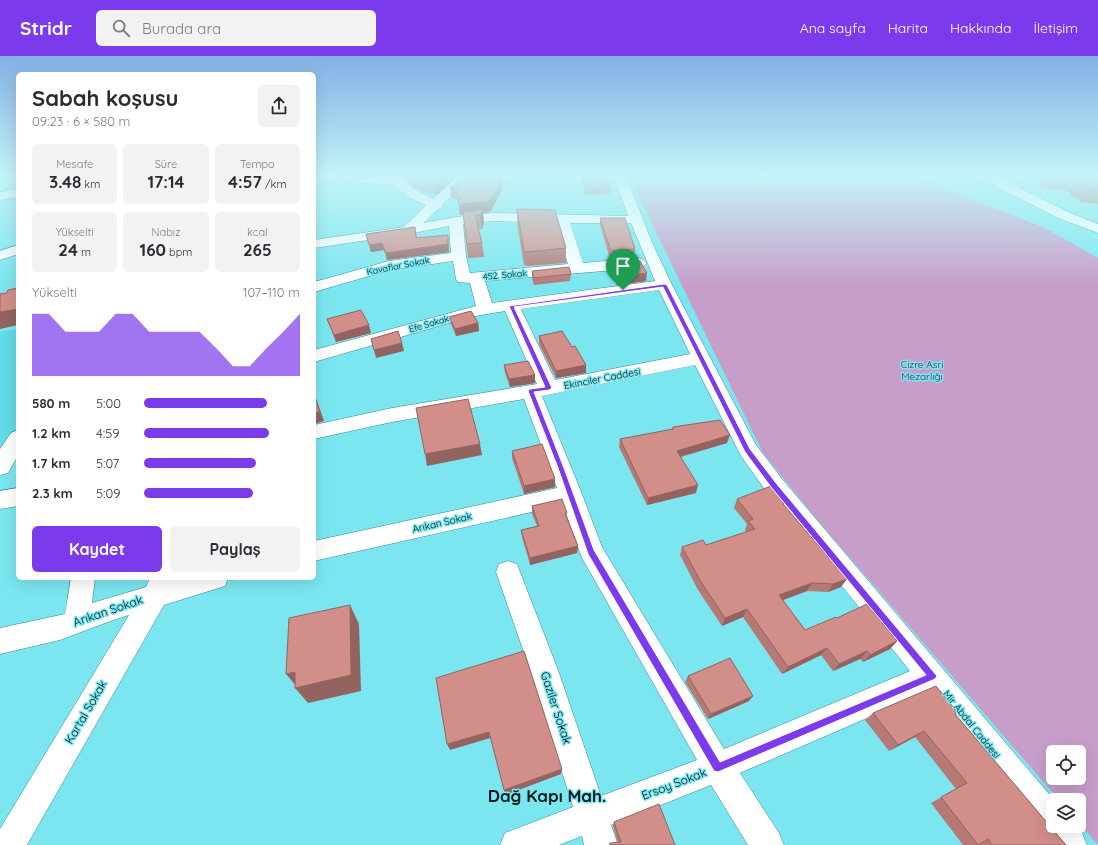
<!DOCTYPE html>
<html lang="tr">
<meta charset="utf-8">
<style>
body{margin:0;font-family:Quicksand,sans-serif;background:#f2f2f3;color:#2b2b33;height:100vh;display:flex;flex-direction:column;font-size:15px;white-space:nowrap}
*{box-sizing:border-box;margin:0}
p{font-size:13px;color:#7c7c81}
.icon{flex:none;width:22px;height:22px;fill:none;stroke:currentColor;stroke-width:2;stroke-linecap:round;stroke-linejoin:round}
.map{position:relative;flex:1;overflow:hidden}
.drawer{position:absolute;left:16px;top:16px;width:300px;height:508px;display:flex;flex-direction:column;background:#fff;border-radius:6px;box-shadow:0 4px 16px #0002}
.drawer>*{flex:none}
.buttons{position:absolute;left:1046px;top:689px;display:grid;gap:8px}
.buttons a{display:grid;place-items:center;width:40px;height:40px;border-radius:6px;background:#fff;box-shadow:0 4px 16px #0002;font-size:20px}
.pin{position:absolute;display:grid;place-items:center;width:34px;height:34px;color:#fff;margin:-41px -17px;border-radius:50% 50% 50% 0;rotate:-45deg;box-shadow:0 0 4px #0007}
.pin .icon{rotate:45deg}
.round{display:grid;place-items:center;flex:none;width:42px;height:42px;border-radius:6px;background:#f2f2f3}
.summary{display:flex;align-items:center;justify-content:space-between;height:68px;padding:0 16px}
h1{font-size:22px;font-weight:700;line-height:30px}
.stats{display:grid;grid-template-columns:repeat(3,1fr);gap:6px;height:68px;padding:4px 16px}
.stats div{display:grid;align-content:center;border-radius:6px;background:#f2f2f3;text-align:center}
.stats b{font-size:17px;font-weight:700}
.stats small{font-size:11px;font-weight:400}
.stats p{font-size:11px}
.chart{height:112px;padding:8px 16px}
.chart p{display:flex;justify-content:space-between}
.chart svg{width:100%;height:72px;margin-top:4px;fill:#7c3aed;opacity:.7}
.button{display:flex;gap:8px;margin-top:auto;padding:8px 16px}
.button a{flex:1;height:46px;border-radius:6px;background:#7c3aed;color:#fff;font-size:16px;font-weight:700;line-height:46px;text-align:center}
.button a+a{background:#f2f2f3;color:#2b2b33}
ul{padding:0 16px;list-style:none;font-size:13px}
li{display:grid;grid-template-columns:64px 48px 1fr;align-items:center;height:30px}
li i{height:10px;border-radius:5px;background:#7c3aed}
header{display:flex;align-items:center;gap:24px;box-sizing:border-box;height:56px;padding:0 20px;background:#7c3aed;color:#fff}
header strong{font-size:19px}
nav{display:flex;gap:22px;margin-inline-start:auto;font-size:14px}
.search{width:280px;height:36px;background:#f2f2f3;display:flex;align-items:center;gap:10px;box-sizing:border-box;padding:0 14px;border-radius:6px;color:#7c7c81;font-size:15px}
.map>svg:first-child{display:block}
.built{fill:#60dbe7}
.green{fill:#c79eca;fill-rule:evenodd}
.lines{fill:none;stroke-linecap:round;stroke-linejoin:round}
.minor-casing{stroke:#33878e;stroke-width:1}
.minor{fill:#fff;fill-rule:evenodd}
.wall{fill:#b57a76}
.shaded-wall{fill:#936360}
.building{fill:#d28e89;stroke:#936360}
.route{fill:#7c3aed;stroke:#fff;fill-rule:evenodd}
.labels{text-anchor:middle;stroke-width:3;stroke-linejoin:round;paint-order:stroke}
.far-street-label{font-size:9px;fill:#02181a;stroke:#7be6f0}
.park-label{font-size:10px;fill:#4c1652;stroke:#7be6f0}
.street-label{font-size:10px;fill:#02181a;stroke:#7be6f0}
.near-street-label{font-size:12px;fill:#02181a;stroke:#7be6f0}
.near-district-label{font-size:17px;font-weight:bold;fill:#02181a;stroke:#7be6f0}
</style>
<header>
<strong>Stridr</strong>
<div class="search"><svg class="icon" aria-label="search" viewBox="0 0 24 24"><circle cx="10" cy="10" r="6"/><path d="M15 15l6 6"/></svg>Burada ara</div>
<nav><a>Ana sayfa</a><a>Harita</a><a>Hakkında</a><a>İletişim</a></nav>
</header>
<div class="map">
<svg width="1098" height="789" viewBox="0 0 1098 789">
<rect width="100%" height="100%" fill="#7be6f0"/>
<path class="built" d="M18 273V397L0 400V276Z"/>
<path class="green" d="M631 120H911L1045 172 1098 202V789L1079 767V744H1059L815 461 763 397 639 141ZM1053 696H1079V722H1053Z"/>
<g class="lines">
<g class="minor-casing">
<g id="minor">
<path d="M314 120H402L412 132 433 143 454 124 461 120H476L462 130 443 148 442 152 438 153 423 167 456 161 494 157 628 160 614 120H626L651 184 672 229 756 389 782 423 1054 744 1053 770H1076L1082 777 1087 789H1049L927 636 740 717 779 777 784 789H748L711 729 611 769 618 789H584L582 780 559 789H500L505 777 573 751 530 614 496 516 499 508 508 505 517 508 520 516 558 614 601 740 697 704 582 502 563 449 314 505V485L557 432 524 343 392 366 314 383V369L392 352 537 328 505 255 470 261 314 306V294L476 250 470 227 458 226 456 223 453 205 390 214 314 236V226L389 205 451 197 449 170 409 178 314 192V184L404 171 426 149 408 141 394 129 318 124 314 123ZM494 165 556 167 568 208 470 217 466 200 463 168ZM570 167H631L655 225 492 247 485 225 639 212 644 210 647 207 644 204 639 202 583 207ZM659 234 690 298 555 324 521 253ZM695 309 741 400 766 435 910 615 724 693 602 491 582 438 542 340Z"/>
<path d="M980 120H996L1068 156 1098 168V177L1058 162 982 123Z"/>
<path d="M18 133V141L0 144V136Z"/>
<path d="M18 189V198L0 204V195Z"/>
<path d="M18 374V399L8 417 0 419V393L11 377Z"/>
<path d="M18 432V450L0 453V435Z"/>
<path d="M71 522H95L92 547 146 531 150 522H228L225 530 164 549 27 789H0V773L129 559 105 567 60 584 0 598V572L65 558Z"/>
</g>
</g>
<use href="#minor" class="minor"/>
</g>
<g class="wall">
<path d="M403 120H455V122L436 139 421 135 413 131Z"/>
<path d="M581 120H608L611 131 610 138 585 139Z"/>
<path d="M1037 120H1098V148L1080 146 1079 143 1072 141 1068 135 1042 132Z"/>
<path d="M450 132H503L490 156 483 157 484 167 482 173H478L482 187 484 201 468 202 463 159H460L458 143 451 142Z"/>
<path d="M517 153 566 192V207L528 210 524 209 517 167Z"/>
<path d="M600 162 635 193 634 200 610 203 600 169Z"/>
<path d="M415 171 417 182 448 179 449 196 387 204 384 194 371 196 366 178Z"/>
<path d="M611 208 646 225 617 229 610 215Z"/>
<path d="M532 215 571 218 570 225 534 229 532 222Z"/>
<path d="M449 261 478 267 479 275 456 280 451 268Z"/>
<path d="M327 263 371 277 336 286Z"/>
<path d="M539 280 572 291 586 309V317L556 322 539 288Z"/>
<path d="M504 309 535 319V327L510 331 505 317Z"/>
<path d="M673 371 727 387 681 401 696 437 647 449 619 391 620 383 672 373Z"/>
<path d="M512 395 555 431 524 438 512 402Z"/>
<path d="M737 443 785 447 784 449 841 531 828 536 807 535 783 544 805 574 837 562 897 585 890 593 863 606 860 603 833 615 821 599 782 618 743 561 722 570 698 534 680 499 682 491 706 489 746 476 745 474 747 468 734 452Z"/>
<path d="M532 450 567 461 578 490 577 497 530 509 522 481 521 474 537 470 532 458Z"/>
<path d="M688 620 749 645 708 663 685 626Z"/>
<path d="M873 657 955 658 1066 789H963L931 747 956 733 915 681 889 695 865 664Z"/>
<path d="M614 766 675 789H609L610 787H618L613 770Z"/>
</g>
<g class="shaded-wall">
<path d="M447 120H455V122L436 139 434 130Z"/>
<path d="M502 122 503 132 490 156 483 157 484 167 482 173 480 159 481 157 460 159 459 149Z"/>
<path d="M448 179 449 196 387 204 386 197Z"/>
<path d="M382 187 384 194 371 196 369 189Z"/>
<path d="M647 217 646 225 617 229 618 221Z"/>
<path d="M18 253V269L0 273V256Z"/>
<path d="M478 267 479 275 456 280 455 273Z"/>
<path d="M369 269 371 277 336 286 334 279Z"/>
<path d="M402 287 404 295 376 302 374 294Z"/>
<path d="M586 309V317L556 322V315Z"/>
<path d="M535 319V327L510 331 509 323Z"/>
<path d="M314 337 324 365 314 368Z"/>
<path d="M730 379 727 387 675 402 677 395Z"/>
<path d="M480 388 482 399 427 410 425 398Z"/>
<path d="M555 423V431L524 438V430Z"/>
<path d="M698 429 696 437 647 449 648 442Z"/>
<path d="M578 490 577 497 530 509V502Z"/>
<path d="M847 523 841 531 828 536 833 528Z"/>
<path d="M812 527 807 535 775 547 779 539Z"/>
<path d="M350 549 359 568 361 635 308 647 295 632 297 631 286 618 295 616Z"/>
<path d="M747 553 743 561 722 570 725 562Z"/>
<path d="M897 585 890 593 863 606 870 599Z"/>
<path d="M827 592 821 599 782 618 788 611Z"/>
<path d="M867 595 860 603 833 615 839 608Z"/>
<path d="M753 640 749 645 708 663 711 658Z"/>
<path d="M924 675 915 681 889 695 898 689Z"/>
<path d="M489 676 490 682 450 694 447 688Z"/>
<path d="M562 713 561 718 505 739 504 734Z"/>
</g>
<g class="building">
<path d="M409 120H447L434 130 420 127 412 123Z"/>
<path d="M464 120H491L502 122 490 145 459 149 457 132H450Z"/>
<path d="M583 120H608L611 131 585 132Z"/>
<path d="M1059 120H1098V133L1089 132 1088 129 1080 128 1077 122Z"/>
<path d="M517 153 555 154 566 192 527 196 524 195Z"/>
<path d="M483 154 480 159H475L482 187 467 188 463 156Z"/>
<path d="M600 162H625L635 193 611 195Z"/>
<path d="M415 171 416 182 448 179V188L386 197 382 187 369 189 366 178Z"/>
<path d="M640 205 647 217 618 221 611 208Z"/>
<path d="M569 211 571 218 534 222 532 215Z"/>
<path d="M18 232V253L0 256V238L7 237 8 234Z"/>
<path d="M361 254 369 269 334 279 327 263Z"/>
<path d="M471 255 478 267 455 273 449 261Z"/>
<path d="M398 275 402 287 374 294 371 283Z"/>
<path d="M562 275 572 291 575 290 586 309 556 315 539 280Z"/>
<path d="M528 305 535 319 509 323 504 309Z"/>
<path d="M314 338 320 356 314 357Z"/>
<path d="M468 343 480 388 425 398 416 352Z"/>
<path d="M720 364 730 379 677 395 698 429 648 442 620 383 673 373V371Z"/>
<path d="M542 388 555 423 524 430 512 395Z"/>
<path d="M771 430 785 447 783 448 847 523 833 528 812 527 779 539 805 574 836 561 837 562 867 548 897 585 870 599 867 595 839 608 827 592 788 611 747 553 725 562 701 526 682 491 703 484 706 489 755 473 748 465 753 463 737 443Z"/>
<path d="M562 443 567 457H565L578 490 530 502 521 474 539 470 532 450Z"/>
<path d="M350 549 351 619 295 632V616L286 618 289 562Z"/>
<path d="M524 595 562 713 504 734 489 676 447 688 436 622Z"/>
<path d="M730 602 753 640 711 658 688 620Z"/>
<path d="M936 630 958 657 955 658 1066 789H992L988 783 978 789 941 741 967 727 924 675 898 689 873 657Z"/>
<path d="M659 748 675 789H610V787L621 786 614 766Z"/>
</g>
<linearGradient id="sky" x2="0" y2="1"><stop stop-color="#83afe4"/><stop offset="0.52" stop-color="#c4f4f8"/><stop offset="1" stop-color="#c4f4f8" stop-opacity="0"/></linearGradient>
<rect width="1098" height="230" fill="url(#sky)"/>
<path class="route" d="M664 228 667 229 750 393 776 427 937 620 935 623 718 716 714 715 588 498 558 412 528 335 530 333 545 331 509 250ZM663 231 745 396 771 431 926 619 720 706 594 494 564 412 534 336 549 334 552 332 514 251Z"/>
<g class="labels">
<g class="far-street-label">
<text transform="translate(398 210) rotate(-11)" y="3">Kavaflar Sokak</text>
<text transform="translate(505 219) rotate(-5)" y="3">452. Sokak</text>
<text transform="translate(429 268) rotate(-16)" y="3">Efe Sokak</text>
</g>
<g class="park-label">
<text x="922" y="312">Cizre Asri<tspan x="922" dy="12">Mezarlığı</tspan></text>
</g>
<g class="street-label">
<text transform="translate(602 322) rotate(-11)" y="4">Ekinciler Caddesi</text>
<text transform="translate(442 466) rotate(-13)" y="4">Arıkan Sokak</text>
<text transform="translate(972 668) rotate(51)" y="4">Mir Abdal Caddesi</text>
</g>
<g class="near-street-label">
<text transform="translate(108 555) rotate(-19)" y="4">Arıkan Sokak</text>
<text transform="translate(556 652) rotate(72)" y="4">Gaziler Sokak</text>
<text transform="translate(86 656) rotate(-60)" y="4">Kartal Sokak</text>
<text transform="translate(674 728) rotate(-21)" y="4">Ersoy Sokak</text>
</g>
<g class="near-district-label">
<text x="547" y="746">Dağ Kapı Mah.</text>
</g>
</g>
</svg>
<div class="buttons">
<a><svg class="icon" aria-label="locate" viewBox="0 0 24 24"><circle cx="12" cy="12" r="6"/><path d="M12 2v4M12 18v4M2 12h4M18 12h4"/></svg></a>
<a><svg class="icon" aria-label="layers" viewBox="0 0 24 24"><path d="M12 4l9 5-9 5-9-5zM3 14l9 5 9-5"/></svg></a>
</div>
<div class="pin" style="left:623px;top:234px;background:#1e9e55"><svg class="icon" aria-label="arrive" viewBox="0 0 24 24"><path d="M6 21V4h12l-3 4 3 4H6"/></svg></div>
<section class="drawer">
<div class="summary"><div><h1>Sabah koşusu</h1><p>09:23 · 6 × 580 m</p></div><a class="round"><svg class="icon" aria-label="share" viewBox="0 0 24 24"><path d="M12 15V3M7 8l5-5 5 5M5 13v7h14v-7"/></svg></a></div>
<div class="stats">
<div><p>Mesafe</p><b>3.48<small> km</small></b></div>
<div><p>Süre</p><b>17:14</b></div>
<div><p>Tempo</p><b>4:57<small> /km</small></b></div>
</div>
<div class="stats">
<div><p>Yükselti</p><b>24<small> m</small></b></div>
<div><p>Nabız</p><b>160<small> bpm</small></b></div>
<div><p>kcal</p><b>265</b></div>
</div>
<div class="chart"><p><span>Yükselti</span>107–110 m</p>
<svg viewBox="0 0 160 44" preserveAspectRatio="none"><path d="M0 44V6L10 6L20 17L30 17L40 17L50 6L60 6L70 17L80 17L90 17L100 17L110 27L120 38L130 38L140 27L150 17L160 6V44z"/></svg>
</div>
<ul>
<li><b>580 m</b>5:00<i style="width:79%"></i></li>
<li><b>1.2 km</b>4:59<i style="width:80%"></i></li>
<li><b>1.7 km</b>5:07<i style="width:72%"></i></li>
<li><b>2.3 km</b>5:09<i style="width:70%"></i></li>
</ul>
<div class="button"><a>Kaydet</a><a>Paylaş</a></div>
</section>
</div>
